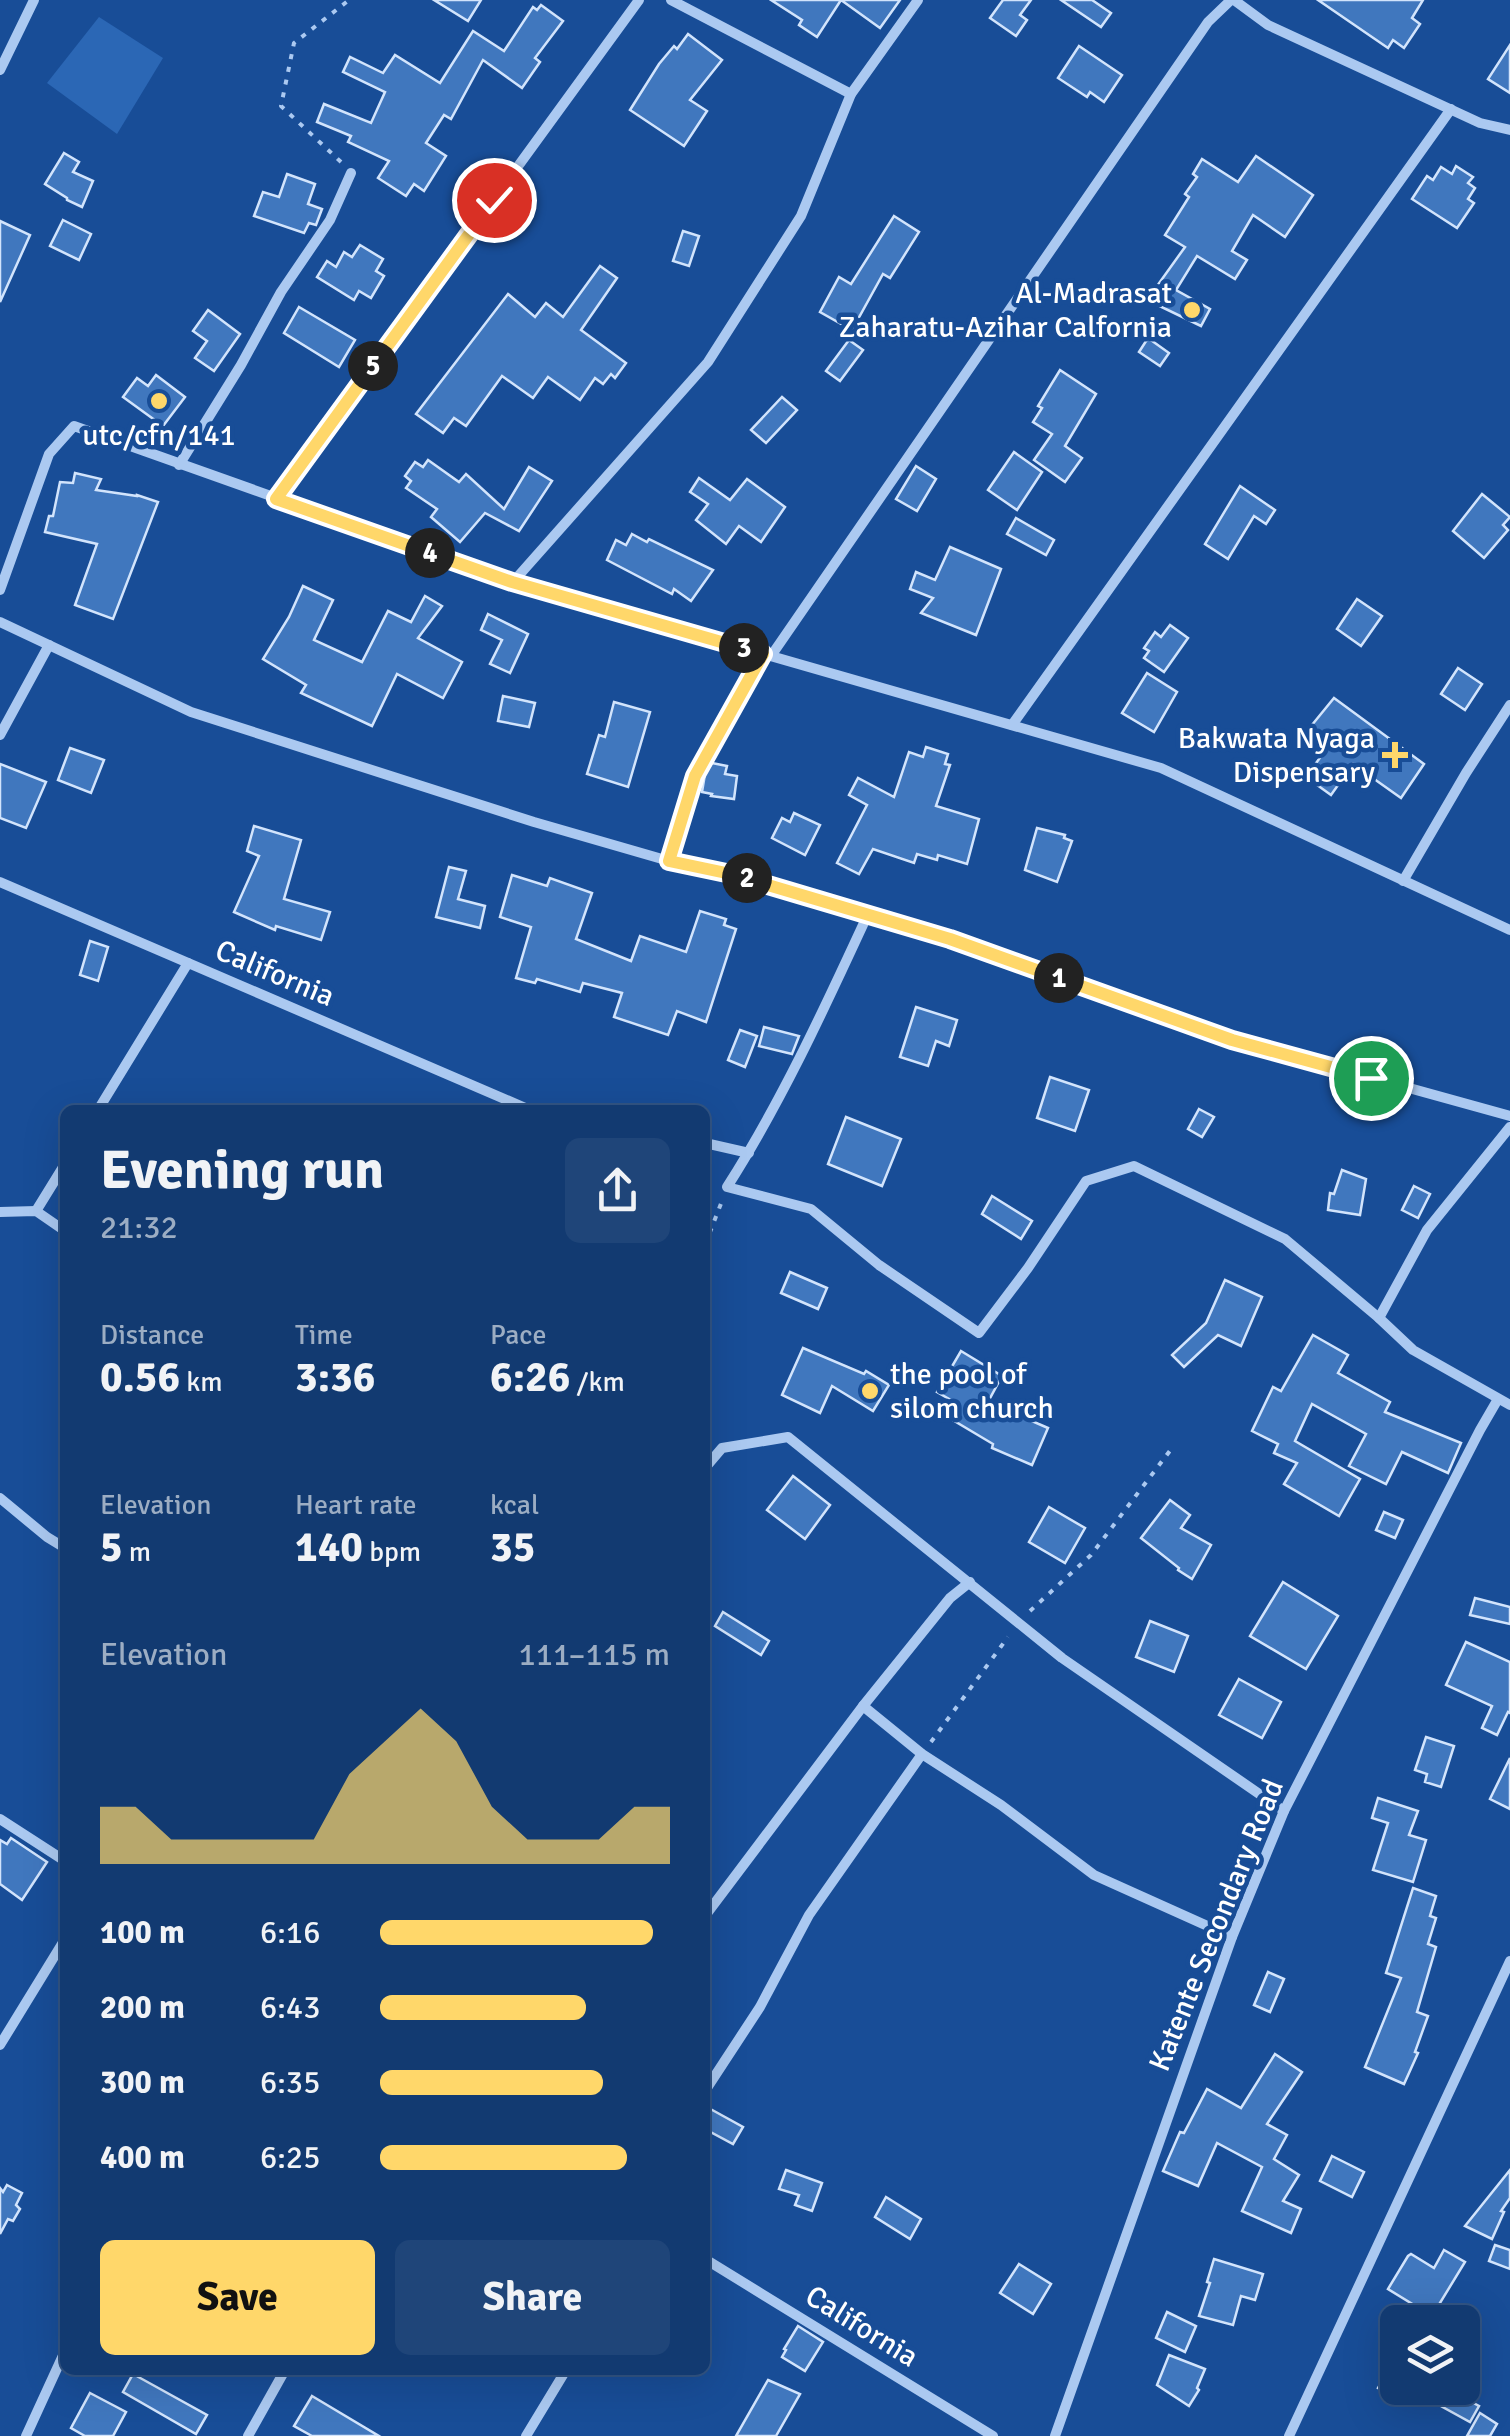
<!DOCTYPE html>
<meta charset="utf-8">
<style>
body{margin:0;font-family:Signika,sans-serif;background:#1f4579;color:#f1f3f6;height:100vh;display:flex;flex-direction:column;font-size:38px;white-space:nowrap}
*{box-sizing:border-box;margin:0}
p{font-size:32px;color:#9cadc3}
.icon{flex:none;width:55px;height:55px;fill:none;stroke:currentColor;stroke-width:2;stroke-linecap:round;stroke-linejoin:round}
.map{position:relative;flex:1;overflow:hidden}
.drawer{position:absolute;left:60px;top:1105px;width:650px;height:1270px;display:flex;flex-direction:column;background:#123a71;border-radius:15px;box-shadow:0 10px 40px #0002,0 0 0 2px #315484}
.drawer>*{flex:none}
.fabs{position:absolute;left:1380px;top:2305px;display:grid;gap:20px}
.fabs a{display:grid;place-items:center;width:100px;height:100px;border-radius:15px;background:#123a71;box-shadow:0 10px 40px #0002,0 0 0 2px #315484;font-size:50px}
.pin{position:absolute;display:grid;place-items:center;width:85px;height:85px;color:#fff;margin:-42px;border:5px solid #fff;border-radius:50%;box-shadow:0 2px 10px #0007}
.km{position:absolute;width:50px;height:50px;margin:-25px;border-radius:50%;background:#222;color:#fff;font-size:28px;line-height:50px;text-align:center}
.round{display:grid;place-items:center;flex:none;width:105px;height:105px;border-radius:15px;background:#1f4579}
.headline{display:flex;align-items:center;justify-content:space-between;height:170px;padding:0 40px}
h1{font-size:55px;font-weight:800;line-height:75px}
.stats{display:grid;grid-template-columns:repeat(3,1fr);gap:15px;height:170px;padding:10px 40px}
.stats div{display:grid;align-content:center}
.stats b{font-size:42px;font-weight:800}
.stats small{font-size:28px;font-weight:400}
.stats p{font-size:28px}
.chart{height:280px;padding:20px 40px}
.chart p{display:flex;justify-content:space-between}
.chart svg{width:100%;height:180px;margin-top:10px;fill:#ffd76a;opacity:.7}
.action{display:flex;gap:20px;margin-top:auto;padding:20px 40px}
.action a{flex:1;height:115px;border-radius:15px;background:#ffd76a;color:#111;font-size:40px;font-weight:800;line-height:115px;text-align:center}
.action a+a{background:#1f4579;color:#f1f3f6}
ul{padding:0 40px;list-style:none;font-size:32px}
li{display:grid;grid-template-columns:160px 120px 1fr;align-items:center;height:75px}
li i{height:25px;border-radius:12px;background:#ffd76a}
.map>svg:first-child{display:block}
.green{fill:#2b67b5}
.building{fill:#4077be;stroke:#d2e4fc;stroke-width:2.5}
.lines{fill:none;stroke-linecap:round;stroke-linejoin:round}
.path{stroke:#abc9f1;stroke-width:4;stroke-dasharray:5 8;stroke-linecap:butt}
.street{stroke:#abc9f1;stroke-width:10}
.route-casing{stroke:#fff;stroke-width:20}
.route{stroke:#ffd76a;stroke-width:12}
.poi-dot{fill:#ffd76a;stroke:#184d97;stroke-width:4}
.labels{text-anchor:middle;stroke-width:9;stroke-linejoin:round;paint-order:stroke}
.poi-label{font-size:30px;fill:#fff;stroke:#184d97;text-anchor:end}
.street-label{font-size:30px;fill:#fff;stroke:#184d97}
</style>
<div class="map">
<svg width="1510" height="2436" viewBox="0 0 1510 2436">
<rect width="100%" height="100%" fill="#184d97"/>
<path class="green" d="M99 17 163 58 117 134 47 83Z"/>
<g class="building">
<path d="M434 0H481L468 21Z"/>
<path d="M771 0H900L880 28 841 0 817 37 799 25 802 20Z"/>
<path d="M1003 0H1031L1020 15 1027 20 1016 36 990 18Z"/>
<path d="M1061 0H1092L1111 13 1101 27Z"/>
<path d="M1318 0H1423L1412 18 1420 24 1404 48 1393 40 1388 48Z"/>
<path d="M541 5 563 21 535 58 540 62 522 88 483 60 451 119 444 115 426 143 446 156 424 191 414 184 406 196 378 178 389 161 348 142 351 136 317 122 324 104 371 123 385 92 343 72 350 57 383 73 395 55 440 83 473 31 504 51 533 7 537 10Z"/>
<path d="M688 34 722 60 690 100 707 111 684 146 630 110 659 64 674 46 677 49Z"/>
<path d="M1510 45V93L1488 79Z"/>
<path d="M1079 46 1122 75 1104 102 1090 92 1087 97 1058 78Z"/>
<path d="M64 153 79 162 73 172 93 181 82 207 67 200V198L45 184Z"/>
<path d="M1256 156 1313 195 1285 237 1253 215 1232 251 1247 260 1235 279 1197 256 1176 290 1210 309 1201 326 1147 300 1185 247 1165 235 1189 197 1185 194 1197 177 1193 174 1202 159 1238 182Z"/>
<path d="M1456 166 1473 177 1468 183 1475 188 1468 199 1474 203 1457 228 1412 199 1427 176 1433 180 1441 167 1452 174Z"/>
<path d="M287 174 315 184 308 204 322 209 316 225 309 223 304 233 254 216 263 192 279 197Z"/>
<path d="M894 216 919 232 890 278 883 274 852 330 820 312 839 277 851 284Z"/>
<path d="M63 220 91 234 79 260 50 246Z"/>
<path d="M0 221 30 235 0 302Z"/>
<path d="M683 231 699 236 689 266 673 261Z"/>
<path d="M360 245 383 259 376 271 384 276 371 298 359 291 354 300 317 277 327 261 336 267 344 252 352 257Z"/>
<path d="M600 266 617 278 581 330 626 363 615 378 611 374 603 384 595 378 580 400 548 377 533 398 502 376 466 426 454 418 443 433 416 414 508 294 535 317 546 303 563 317Z"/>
<path d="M299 307 355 340 339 367 284 333Z"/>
<path d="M208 310 240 334 214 371 195 358 207 341 193 331Z"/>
<path d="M1148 338 1169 353 1160 366 1139 352Z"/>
<path d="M849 340 863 350 840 381 826 371Z"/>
<path d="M1060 370 1096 394 1065 446 1082 458 1065 482 1034 460 1052 434 1033 422 1042 408 1038 406Z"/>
<path d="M156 375 185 397 163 426 123 397 137 378 148 386Z"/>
<path d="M782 397 797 410 766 443 751 430Z"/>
<path d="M1014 452 1042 472 1017 510 988 490Z"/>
<path d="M428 460 459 482 466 474 504 509 529 467 552 481 519 531 485 513 460 542 431 517 437 509 406 488 411 481 405 476 415 462 423 467Z"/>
<path d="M916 466 936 479 917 511 896 499Z"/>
<path d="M75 473 101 479 96 490 137 496V495L158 502 113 619 75 605 97 544 45 532 49 516H53L60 482 73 483Z"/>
<path d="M699 478 730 500 747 479 785 507 761 542 739 526 726 544 696 520 708 504 690 492Z"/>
<path d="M1240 486 1275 510 1266 524 1254 516 1228 559 1205 544Z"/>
<path d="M1482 494 1510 517 1503 525 1508 530 1484 558 1453 531Z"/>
<path d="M1016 518 1054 540 1046 555 1007 534Z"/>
<path d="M632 534 647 542 649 539 713 570 691 601 674 589 672 594 607 560 616 540 626 545Z"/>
<path d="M950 547 1001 569 976 635 921 613 933 598 910 589 916 572 935 580Z"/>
<path d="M303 586 333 600 314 640 362 662 388 611 411 622 425 596 442 606 418 638 462 662 443 698 397 674 372 726 301 693 306 685 263 659 289 617Z"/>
<path d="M1357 599 1382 616 1361 646 1337 629Z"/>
<path d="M488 614 528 634 510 673 490 664 502 640 481 630Z"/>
<path d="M1170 625 1188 638 1164 672 1144 658 1149 651 1144 648 1155 632 1161 637Z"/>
<path d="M1458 668 1482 684 1465 710 1441 694Z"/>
<path d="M1147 673 1177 692 1154 732 1122 713Z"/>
<path d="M503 696 535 703 529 727 498 721Z"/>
<path d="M1334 698 1424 764 1401 798 1353 764 1331 795 1306 777 1327 748 1307 731Z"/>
<path d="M614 702 650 712 628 787 587 774 599 735 605 737Z"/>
<path d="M926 747 948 754 945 764 950 765 936 806 979 819 967 864 938 855 937 860 917 854 914 863 873 849 859 874 837 863 867 805 849 795 858 778 894 797 909 752 923 757Z"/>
<path d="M70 748 104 760 91 793 58 780Z"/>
<path d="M707 762 727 766 725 774 737 776 734 799 711 796 712 794 702 792Z"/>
<path d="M0 764 46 782 26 828 0 818Z"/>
<path d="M794 813 820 825 805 855 772 838 782 818 790 822Z"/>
<path d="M254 826 301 840 284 899 330 912 321 940 276 926 275 930 234 912 259 856 247 851Z"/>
<path d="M1037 828 1065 835 1064 838 1072 841 1057 882 1025 870Z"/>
<path d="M449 867 466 871 458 899 485 906 480 928 436 917Z"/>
<path d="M512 875 547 886 550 878 592 893 576 939 631 961 640 936 686 952 700 911 726 919 724 925 736 929 706 1022 677 1011 668 1035 614 1017 622 993 583 983 580 992 537 979 535 983 516 978 531 927 500 917Z"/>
<path d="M90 941 108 947 98 981 80 975Z"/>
<path d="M916 1007 957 1020 949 1046 936 1041 928 1066 900 1057Z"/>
<path d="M764 1027 799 1036 792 1054 759 1046Z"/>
<path d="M740 1030 757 1036 745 1067 728 1060Z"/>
<path d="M1050 1077 1089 1090 1075 1131 1037 1118Z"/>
<path d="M1199 1109 1214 1117 1202 1137 1188 1129Z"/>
<path d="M846 1117 901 1139 882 1186 828 1164Z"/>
<path d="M1342 1170 1366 1179 1360 1215 1328 1210 1330 1193 1334 1194Z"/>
<path d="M1414 1186 1430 1194 1418 1218 1402 1210Z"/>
<path d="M992 1196 1032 1221 1021 1239 982 1214Z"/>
<path d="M790 1272 827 1288 818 1309 781 1293Z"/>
<path d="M1225 1280 1262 1297 1241 1346 1218 1335 1184 1367 1172 1355 1206 1323Z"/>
<path d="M1313 1335 1348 1355 1338 1373 1390 1402 1385 1412 1461 1443 1448 1473 1402 1452 1386 1484 1349 1466 1366 1434 1312 1404 1295 1441 1360 1479 1339 1516 1284 1484 1297 1463 1274 1453 1278 1444 1252 1431 1273 1387 1281 1391Z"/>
<path d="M803 1348 864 1374 866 1371 889 1385 873 1411 832 1386 820 1413 782 1395Z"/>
<path d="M961 1351 1002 1376 988 1402 1048 1428 1032 1465 992 1448 993 1444 941 1413 949 1399 937 1392Z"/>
<path d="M793 1476 830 1505 805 1539 767 1510Z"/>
<path d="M1170 1500 1190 1515 1181 1528 1211 1545 1192 1579 1178 1570 1179 1568 1141 1538Z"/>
<path d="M1049 1507 1085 1528 1065 1563 1029 1542Z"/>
<path d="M1384 1512 1403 1520 1395 1538 1376 1530Z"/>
<path d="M1283 1582 1338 1616 1306 1669 1250 1636Z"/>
<path d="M1475 1598 1510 1607V1624L1470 1615Z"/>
<path d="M723 1612 769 1641 761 1655 715 1626Z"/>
<path d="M1150 1621 1188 1636 1174 1672 1136 1657Z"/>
<path d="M1466 1642 1510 1662V1713L1508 1712 1497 1735 1482 1728 1492 1706 1446 1685Z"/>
<path d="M1239 1679 1281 1702 1262 1738 1219 1715Z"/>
<path d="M1426 1737 1454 1746 1441 1787 1425 1782 1427 1774 1415 1770Z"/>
<path d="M1510 1758V1809L1490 1799Z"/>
<path d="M1378 1798 1418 1811 1409 1835 1426 1840 1413 1882 1373 1870 1388 1823 1372 1818Z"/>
<path d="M11 1838 47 1862 22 1900 0 1884V1840L7 1844Z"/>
<path d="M1413 1888 1436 1896 1430 1916 1436 1918 1428 1944 1436 1947 1417 2012 1428 2016 1415 2052 1418 2053 1404 2084 1365 2067 1401 1978 1386 1973Z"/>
<path d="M1268 1972 1284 1979 1270 2012 1254 2005Z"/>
<path d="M1275 2054 1302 2072 1267 2124 1287 2135 1274 2159 1299 2175 1283 2201 1301 2209 1291 2233 1242 2211 1262 2167 1217 2143 1198 2186 1163 2171 1180 2132 1184 2133 1207 2089 1241 2108Z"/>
<path d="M705 2106 743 2127 733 2144 705 2129Z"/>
<path d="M1332 2156 1364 2172 1352 2197 1320 2181Z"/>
<path d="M786 2170 822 2183 812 2211 795 2205 799 2195 779 2189Z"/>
<path d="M1510 2170V2198L1501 2211 1504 2212 1492 2239 1465 2226Z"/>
<path d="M7 2185 22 2193 16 2205 20 2209 13 2221 8 2219 0 2234V2188L3 2192Z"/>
<path d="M886 2197 921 2219 910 2239 875 2217Z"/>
<path d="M1495 2245 1510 2250V2269L1489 2261Z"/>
<path d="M1444 2250 1465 2262 1432 2316 1388 2289 1408 2256 1411 2254 1434 2268Z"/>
<path d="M1214 2259 1263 2274 1255 2300 1241 2296 1233 2325 1199 2316 1210 2283 1207 2282Z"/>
<path d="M1019 2264 1051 2284 1033 2314 1000 2293Z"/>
<path d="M1167 2312 1196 2326 1185 2352 1156 2338Z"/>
<path d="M798 2326 823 2342 805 2371 782 2357 786 2350 784 2349Z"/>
<path d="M1398 2353V2400L1378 2388Z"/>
<path d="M1169 2355 1205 2369 1197 2388 1199 2390 1189 2406 1157 2385Z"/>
<path d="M133 2374 207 2415 196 2434 123 2392Z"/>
<path d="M768 2380 800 2394 776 2436H736Z"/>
<path d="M1408 2388H1445L1479 2406 1470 2422Z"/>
<path d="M90 2393 126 2412 113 2436H85L71 2428Z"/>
<path d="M312 2396 379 2436H312L294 2426Z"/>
<path d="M1480 2413 1497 2424 1490 2436H1467Z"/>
</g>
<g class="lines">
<g class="path">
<path d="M341 162 281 106 294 43 349 0"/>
<path d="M673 848 695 776 756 666"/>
<path d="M705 1245 722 1201"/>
<path d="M1030 1611 1091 1555 1172 1448"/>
<path d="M931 1742 1008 1637"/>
</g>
<g class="street">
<path d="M671 0 851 94"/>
<path d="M1234 0 1268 25 1480 123 1510 130"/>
<path d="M0 70 34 0"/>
<path d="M179 465 241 365 281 292 330 220 351 173"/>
<path d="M276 499 639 0"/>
<path d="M513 582 708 362 801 216 851 94 918 0"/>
<path d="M0 590 49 454 74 426 513 582 1161 768 1510 930"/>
<path d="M0 622 191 712 534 822 669 861 731 873 950 939 1232 1039 1510 1116"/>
<path d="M771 656 1208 22 1231 0"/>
<path d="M1012 725 1451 109"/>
<path d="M0 735 49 645"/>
<path d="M1403 881 1466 773 1510 705"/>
<path d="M0 882 530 1110"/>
<path d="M868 914C825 1007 782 1101 727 1187L811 1209 879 1265 979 1333 1028 1268 1086 1181 1134 1166 1285 1239 1379 1318"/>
<path d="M98 1110 188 963"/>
<path d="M1510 1127 1427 1230 1379 1318 1413 1350 1510 1405"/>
<path d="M705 1143 749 1153"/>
<path d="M36 1211 65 1164"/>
<path d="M0 1212 36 1211 65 1231"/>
<path d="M705 1468 722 1448 788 1437 1062 1658 1284 1811"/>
<path d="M0 1498 47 1537 65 1548"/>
<path d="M863 1706 922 1754 1001 1805 1094 1875 1232 1937"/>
<path d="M0 1819 65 1861"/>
<path d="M705 1916 863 1706 950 1598 970 1582"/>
<path d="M0 2045 65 1939"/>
<path d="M705 2091 760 2007 809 1915 922 1754"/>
<path d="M705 2259 993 2436"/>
<path d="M26 2436 65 2351"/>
<path d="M248 2436 285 2370"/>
<path d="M526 2436 566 2370"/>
<path d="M1055 2436 1232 1937 1284 1811 1480 1430 1498 1399"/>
<path d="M1289 2436 1510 1961"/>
</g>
</g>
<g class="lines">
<g class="route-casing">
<path id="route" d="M494 200 276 499 512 582 763 654 695 776 669 861 731 874 950 939 1232 1040 1371 1078"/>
</g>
<use href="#route" class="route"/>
</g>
<g class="poi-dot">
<circle cx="1192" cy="310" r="10"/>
<circle cx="159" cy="401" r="10"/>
<path d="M1390 740h10v10h10v10h-10v10h-10v-10h-10v-10h10z"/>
<circle cx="870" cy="1391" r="10"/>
</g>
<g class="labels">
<g class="poi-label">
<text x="1172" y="303">Al-Madrasat<tspan x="1172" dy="34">Zaharatu-Azihar Calfornia</tspan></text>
<text x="159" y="445" text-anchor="middle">utc/cfn/141</text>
<text x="1375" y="748">Bakwata Nyaga<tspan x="1375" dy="34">Dispensary</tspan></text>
<text x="890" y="1384" text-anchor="start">the pool of<tspan x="890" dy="34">silom church</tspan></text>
</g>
<g class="street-label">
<text transform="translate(275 973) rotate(23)" y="10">California</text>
<text transform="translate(1216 1925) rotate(-68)" y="10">Katente Secondary Road</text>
<text transform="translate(862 2326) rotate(32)" y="10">California</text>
</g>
</g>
</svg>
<div class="fabs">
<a><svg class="icon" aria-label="layers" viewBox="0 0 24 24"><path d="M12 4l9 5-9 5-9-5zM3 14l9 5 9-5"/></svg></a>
</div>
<div class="pin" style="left:1371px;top:1078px;background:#1e9e55"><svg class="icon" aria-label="arrive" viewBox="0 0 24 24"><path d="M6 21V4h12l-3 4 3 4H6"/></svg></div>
<div class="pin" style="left:494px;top:200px;background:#d93025"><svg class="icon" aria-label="check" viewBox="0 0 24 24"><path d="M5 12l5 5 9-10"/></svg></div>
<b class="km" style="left:1059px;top:978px">1</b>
<b class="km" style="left:747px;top:878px">2</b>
<b class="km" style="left:744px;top:648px">3</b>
<b class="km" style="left:430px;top:553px">4</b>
<b class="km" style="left:373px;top:366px">5</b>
<section class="drawer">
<div class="headline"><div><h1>Evening run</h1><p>21:32</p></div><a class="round"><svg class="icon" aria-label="share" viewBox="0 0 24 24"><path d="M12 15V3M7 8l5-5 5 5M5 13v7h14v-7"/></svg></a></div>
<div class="stats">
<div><p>Distance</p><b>0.56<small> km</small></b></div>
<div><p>Time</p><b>3:36</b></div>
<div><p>Pace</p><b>6:26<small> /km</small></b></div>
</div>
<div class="stats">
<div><p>Elevation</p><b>5<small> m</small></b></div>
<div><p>Heart rate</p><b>140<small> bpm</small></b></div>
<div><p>kcal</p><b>35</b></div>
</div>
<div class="chart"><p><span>Elevation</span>111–115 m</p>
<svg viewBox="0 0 160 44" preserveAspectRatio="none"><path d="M0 44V30L10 30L20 38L30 38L40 38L50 38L60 38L70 22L80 14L90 6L100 14L110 30L120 38L130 38L140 38L150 30L160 30V44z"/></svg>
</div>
<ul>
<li><b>100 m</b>6:16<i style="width:94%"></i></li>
<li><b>200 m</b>6:43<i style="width:71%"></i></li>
<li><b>300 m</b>6:35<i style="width:77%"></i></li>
<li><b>400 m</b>6:25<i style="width:85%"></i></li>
</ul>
<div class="action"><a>Save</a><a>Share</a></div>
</section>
</div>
